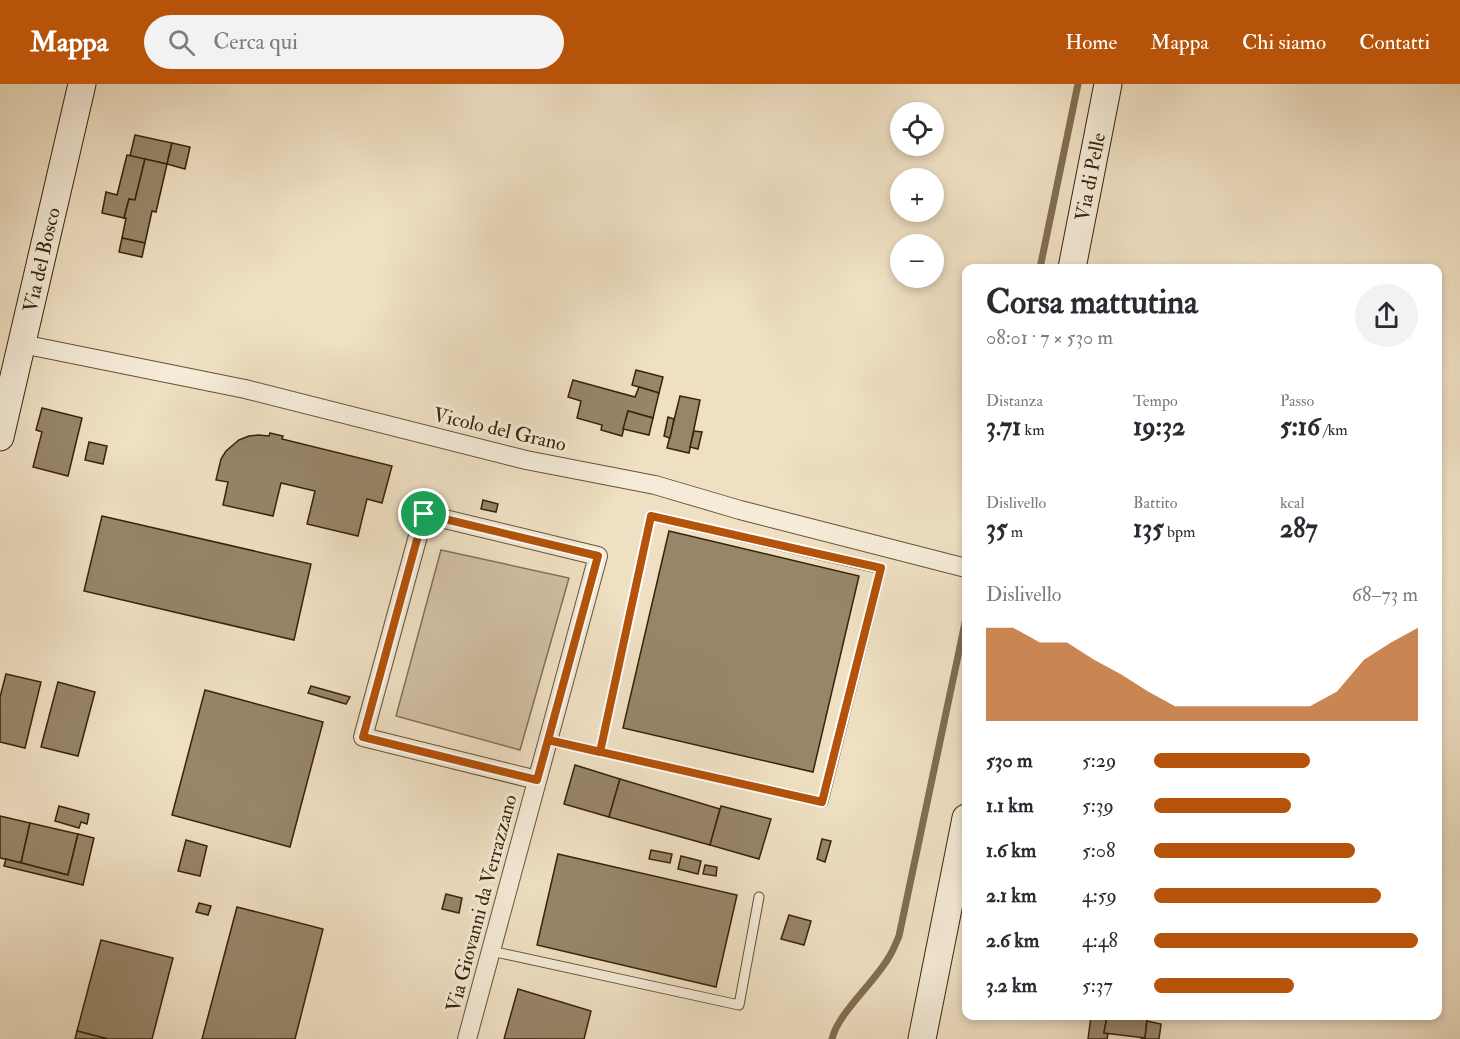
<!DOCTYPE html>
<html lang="it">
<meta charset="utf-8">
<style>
body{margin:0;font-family:"IM FELL Double Pica",serif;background:#f2f2f3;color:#2b2b33;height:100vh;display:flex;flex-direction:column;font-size:22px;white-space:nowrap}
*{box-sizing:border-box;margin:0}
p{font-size:20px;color:#7c7c81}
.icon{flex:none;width:33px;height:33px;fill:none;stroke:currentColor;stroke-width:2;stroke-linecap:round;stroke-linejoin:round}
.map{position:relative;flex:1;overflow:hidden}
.sheet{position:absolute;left:962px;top:180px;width:480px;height:756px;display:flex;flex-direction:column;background:#fff;border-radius:12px;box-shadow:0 3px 9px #0003}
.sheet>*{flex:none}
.controls{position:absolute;left:890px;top:18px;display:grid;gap:12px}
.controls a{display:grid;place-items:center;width:54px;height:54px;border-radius:50%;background:#fff;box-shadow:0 3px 9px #0003;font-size:30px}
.pin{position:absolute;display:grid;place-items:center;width:51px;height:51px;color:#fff;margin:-26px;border:3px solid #fff;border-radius:50%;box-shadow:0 2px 6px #0007}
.round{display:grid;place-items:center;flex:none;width:63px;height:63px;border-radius:32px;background:#f2f2f3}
.headline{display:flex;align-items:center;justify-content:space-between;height:102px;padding:0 24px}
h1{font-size:33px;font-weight:700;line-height:45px}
.figures{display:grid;grid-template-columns:repeat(3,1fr);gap:9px;height:102px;padding:6px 24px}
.figures div{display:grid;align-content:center}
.figures b{font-size:26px;font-weight:700}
.figures small{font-size:16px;font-weight:400}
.figures p{font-size:16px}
.chart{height:168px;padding:12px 24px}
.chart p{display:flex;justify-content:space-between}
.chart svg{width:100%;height:108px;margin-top:6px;fill:#b45309;opacity:.7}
ul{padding:0 24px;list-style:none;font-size:20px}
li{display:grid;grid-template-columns:96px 72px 1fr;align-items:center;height:45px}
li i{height:15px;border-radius:8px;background:#b45309}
header{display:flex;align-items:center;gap:36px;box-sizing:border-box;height:84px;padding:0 30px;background:#b45309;color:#fff}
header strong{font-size:28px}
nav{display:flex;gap:33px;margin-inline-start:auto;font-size:21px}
.search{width:420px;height:54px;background:#f2f2f3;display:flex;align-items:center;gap:15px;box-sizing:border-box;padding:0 21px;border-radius:33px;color:#7c7c81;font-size:22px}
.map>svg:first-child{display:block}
.green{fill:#d0c0a3;stroke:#847255;stroke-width:1.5}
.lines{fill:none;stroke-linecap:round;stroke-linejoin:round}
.stream{stroke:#806e51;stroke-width:7}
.building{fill:#978669;stroke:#372407;stroke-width:1.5}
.lane-casing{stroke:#655336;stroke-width:11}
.street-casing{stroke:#655336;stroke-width:20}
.secondary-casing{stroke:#372407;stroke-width:29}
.lane{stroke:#f5ebd8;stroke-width:9}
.street{stroke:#f5ebd8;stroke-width:18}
.secondary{stroke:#f5ebd8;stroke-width:27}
.route-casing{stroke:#fff;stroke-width:12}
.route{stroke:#b45309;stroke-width:8}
.labels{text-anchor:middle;stroke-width:6;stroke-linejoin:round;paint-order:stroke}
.street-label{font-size:20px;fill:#372407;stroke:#f5ebd8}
</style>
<header>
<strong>Mappa</strong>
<div class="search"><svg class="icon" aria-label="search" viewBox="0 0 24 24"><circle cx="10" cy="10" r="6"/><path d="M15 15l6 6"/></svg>Cerca qui</div>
<nav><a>Home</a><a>Mappa</a><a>Chi siamo</a><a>Contatti</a></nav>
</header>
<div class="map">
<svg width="1460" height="955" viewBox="0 0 1460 955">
<rect width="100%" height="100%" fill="#efe0c3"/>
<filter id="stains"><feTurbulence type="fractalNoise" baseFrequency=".00333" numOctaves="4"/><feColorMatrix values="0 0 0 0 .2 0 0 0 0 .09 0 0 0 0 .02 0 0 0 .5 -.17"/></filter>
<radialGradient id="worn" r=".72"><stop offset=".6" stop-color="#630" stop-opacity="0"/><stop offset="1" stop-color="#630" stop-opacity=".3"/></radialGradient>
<path class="green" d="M441 466 569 494 520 666 396 632Z"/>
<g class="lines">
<g class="stream">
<path d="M1040 184 1078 0"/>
<path d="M832 955C838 929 875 898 889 873 893 867 896 859 899 852L966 534"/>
</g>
</g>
<g class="building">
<path d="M135 51 172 59 167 80 130 72Z"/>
<path d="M172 59 190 63 185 85 167 80Z"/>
<path d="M127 71 145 75 135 116 129 115 124 134 102 129 106 108 117 111Z"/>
<path d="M145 75 167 80 156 128 152 127 145 159 122 154 126 134H124L129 115 135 116Z"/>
<path d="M122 154 145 159 142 173 119 168Z"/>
<path d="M636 286 663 293 659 309 632 301Z"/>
<path d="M573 296 635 313 639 303 659 309 653 334 628 327 622 352 601 346 602 341 577 334 581 317 568 313Z"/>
<path d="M680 312 700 316 689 369 667 364Z"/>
<path d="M42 324 82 334 68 392 33 383 42 348 36 346Z"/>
<path d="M628 327 653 334 649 351 623 345Z"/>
<path d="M668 333 674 335 670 354 664 352Z"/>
<path d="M694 347 702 348 698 365 690 363Z"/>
<path d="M270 349 283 352 282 355 392 382 382 419 367 415 358 452 307 440 315 407 281 399 273 432 223 421 228 398 216 396 221 375 226 367 239 356 249 352 258 351 269 352Z"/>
<path d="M89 358 107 362 103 380 85 376Z"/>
<path d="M483 416 498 420 496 428 481 425Z"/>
<path d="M102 432 311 480 294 556 84 507Z"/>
<path d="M669 447 859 492 813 688 623 644Z"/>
<path d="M6 590 41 598 25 664 0 658V613Z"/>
<path d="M58 598 95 608 78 672 41 663Z"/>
<path d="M311 602 350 613 346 620 308 609Z"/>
<path d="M205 606 323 638 290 763 172 731Z"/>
<path d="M575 681 620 695 609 733 564 720Z"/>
<path d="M620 695 720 725 710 761 609 733Z"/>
<path d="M59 722 89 730 87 740 81 738 79 744 55 737Z"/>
<path d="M721 722 771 735 759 775 710 761Z"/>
<path d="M0 732 30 739 21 779 0 774Z"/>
<path d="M30 739 78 750 68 791 21 779Z"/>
<path d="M78 750 94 754 83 801 4 782 6 775 68 791Z"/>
<path d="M822 755 831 757 825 778 817 775Z"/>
<path d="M186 756 207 762 200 792 178 787Z"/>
<path d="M651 766 672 770 670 779 649 775Z"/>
<path d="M558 770 737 811 716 903 537 861Z"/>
<path d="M681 772 701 777 698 790 678 785Z"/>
<path d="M705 781 717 783 716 792 703 790Z"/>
<path d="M446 810 462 814 459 829 442 825Z"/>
<path d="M199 819 211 822 208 831 196 828Z"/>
<path d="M237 823 323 845 295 955H202Z"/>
<path d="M789 831 811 837 804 861 781 855Z"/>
<path d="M101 856 173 874 152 955H108L77 947Z"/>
<path d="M518 905 591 927 584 955H504Z"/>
<path d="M1091 932H1107L1104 949 1108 950 1107 955H1088Z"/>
<path d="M1107 932H1140L1147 935 1145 954 1104 949Z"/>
<path d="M1147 937 1161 940 1159 955H1141L1142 954H1145Z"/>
<path d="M77 947 108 955H75Z"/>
</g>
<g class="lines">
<g class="lane-casing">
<g id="lane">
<path d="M548 656 823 718 881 485 651 432 600 668"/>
<path d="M491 867 739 921 759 813"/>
</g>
</g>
<g class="street-casing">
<g id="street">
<path d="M22 260 245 305 526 376 655 401 740 426 966 484"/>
<path d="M467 955 598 472 424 430 363 653 537 696"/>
</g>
</g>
<g class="secondary-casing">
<g id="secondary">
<path id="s1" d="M1072 184 1108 0"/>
<path id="s2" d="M0 353 82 0"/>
<path d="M922 955 966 734"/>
</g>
</g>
<use href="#lane" class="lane"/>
<use href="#street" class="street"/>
<use href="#secondary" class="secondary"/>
</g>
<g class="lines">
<g class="route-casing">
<path id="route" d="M424 430 598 472 548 656 822 718 881 484 651 432 600 668 548 656 537 696 363 653 424 430"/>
</g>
<use href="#route" class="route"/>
</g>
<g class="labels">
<g class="street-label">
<text dy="7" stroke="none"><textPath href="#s1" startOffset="93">Via di Pelle</textPath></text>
<text dy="7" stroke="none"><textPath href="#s2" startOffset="182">Via del Bosco</textPath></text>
<text transform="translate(500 345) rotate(13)" y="7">Vicolo del Grano</text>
<text transform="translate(481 819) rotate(-75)" y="7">Via Giovanni da Verrazzano</text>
</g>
</g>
<rect width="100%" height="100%" filter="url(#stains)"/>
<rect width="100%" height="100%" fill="url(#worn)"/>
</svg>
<div class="controls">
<a><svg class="icon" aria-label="locate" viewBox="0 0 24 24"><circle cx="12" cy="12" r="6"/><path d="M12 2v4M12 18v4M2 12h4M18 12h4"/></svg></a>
<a>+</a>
<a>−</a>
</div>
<div class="pin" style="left:424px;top:430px;background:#1e9e55"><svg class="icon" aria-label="arrive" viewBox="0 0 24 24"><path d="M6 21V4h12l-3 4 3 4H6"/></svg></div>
<section class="sheet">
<div class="headline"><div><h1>Corsa mattutina</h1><p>08:01 · 7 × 530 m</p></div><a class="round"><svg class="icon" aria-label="share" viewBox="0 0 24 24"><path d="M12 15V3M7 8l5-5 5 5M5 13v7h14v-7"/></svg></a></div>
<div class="figures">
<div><p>Distanza</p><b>3.71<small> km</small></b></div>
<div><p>Tempo</p><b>19:32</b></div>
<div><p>Passo</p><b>5:16<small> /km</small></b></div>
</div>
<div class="figures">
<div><p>Dislivello</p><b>35<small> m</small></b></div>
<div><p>Battito</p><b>135<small> bpm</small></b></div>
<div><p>kcal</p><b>287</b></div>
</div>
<div class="chart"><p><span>Dislivello</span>68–73 m</p>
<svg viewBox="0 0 160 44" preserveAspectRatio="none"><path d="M0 44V6L10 6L20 12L30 12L40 19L50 25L60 32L70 38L80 38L90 38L100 38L110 38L120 38L130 32L140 19L150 12L160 6V44z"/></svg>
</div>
<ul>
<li><b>530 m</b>5:29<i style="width:59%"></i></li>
<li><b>1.1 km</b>5:39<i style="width:52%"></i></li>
<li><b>1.6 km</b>5:08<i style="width:76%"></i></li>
<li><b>2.1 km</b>4:59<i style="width:86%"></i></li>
<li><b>2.6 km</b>4:48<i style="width:100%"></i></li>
<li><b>3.2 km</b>5:37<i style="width:53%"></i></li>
</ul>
</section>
</div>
